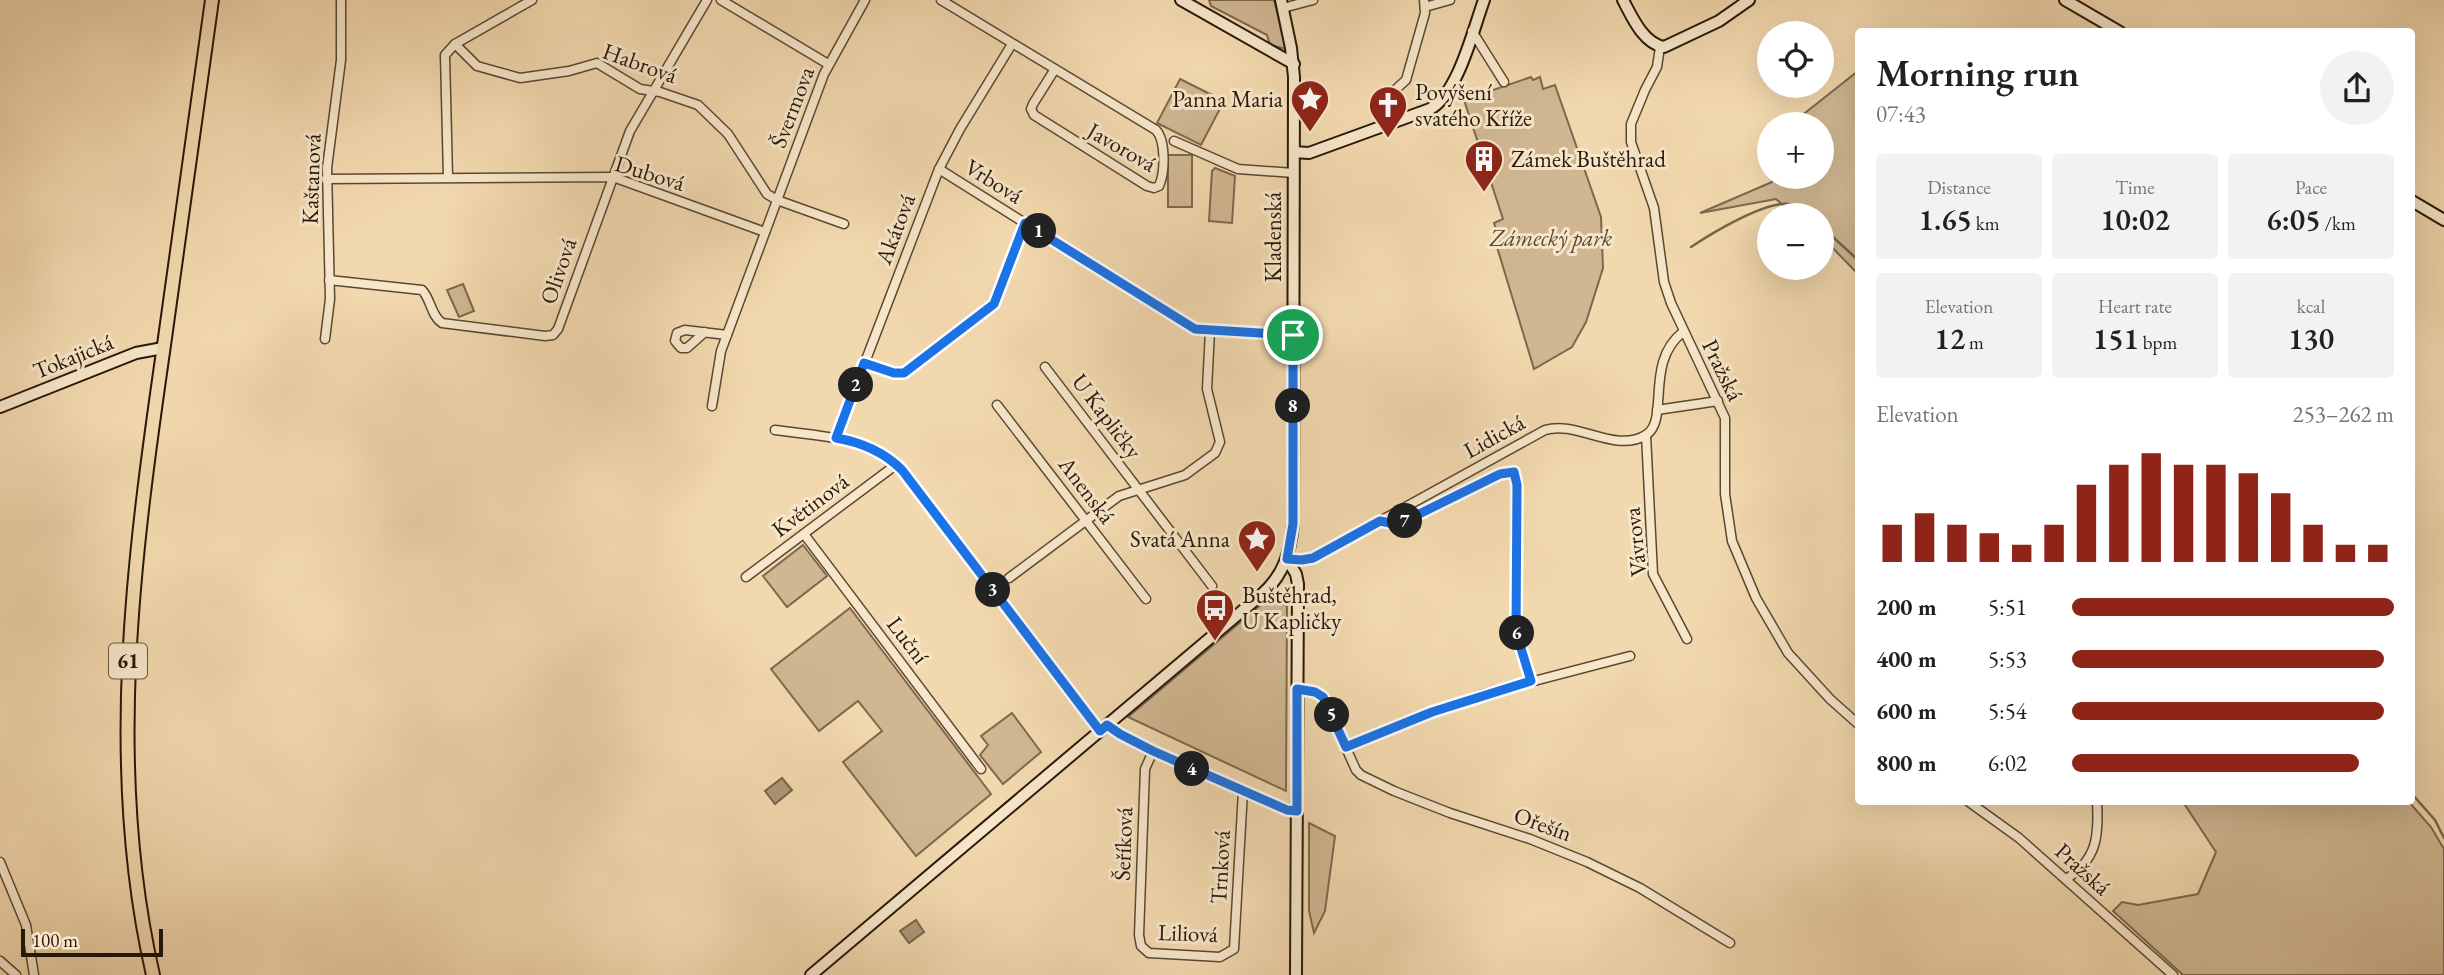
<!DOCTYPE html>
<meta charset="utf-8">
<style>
body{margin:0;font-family:"EB Garamond",serif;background:#f2f2f2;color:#202124;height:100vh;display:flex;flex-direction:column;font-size:26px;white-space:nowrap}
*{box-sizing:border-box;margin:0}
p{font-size:23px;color:#757577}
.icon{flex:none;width:38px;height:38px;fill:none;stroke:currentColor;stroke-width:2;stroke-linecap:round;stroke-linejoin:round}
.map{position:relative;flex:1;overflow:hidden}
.details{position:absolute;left:1855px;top:28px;width:560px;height:777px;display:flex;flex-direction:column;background:#fff;border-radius:7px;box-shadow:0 7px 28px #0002}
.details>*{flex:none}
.fabs{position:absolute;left:1757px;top:21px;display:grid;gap:14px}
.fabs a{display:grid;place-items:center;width:77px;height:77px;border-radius:50%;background:#fff;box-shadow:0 7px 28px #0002;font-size:35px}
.scale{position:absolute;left:21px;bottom:18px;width:142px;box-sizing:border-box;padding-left:7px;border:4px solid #281808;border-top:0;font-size:19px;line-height:24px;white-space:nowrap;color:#281808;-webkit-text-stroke:5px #f7e6ca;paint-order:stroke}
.pin{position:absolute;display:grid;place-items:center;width:60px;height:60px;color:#fff;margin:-30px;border:4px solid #fff;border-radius:50%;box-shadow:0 2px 7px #0007}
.km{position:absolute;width:35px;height:35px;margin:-18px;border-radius:50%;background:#222;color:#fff;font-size:19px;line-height:35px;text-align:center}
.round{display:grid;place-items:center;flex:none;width:74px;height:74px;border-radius:37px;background:#f2f2f2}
.overview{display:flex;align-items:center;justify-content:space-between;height:119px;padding:0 21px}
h1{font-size:38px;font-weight:600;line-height:52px}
.stats{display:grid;grid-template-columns:repeat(3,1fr);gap:10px;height:119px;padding:7px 21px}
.stats div{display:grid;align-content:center;border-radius:7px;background:#f2f2f2;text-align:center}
.stats b{font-size:30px;font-weight:600}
.stats small{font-size:19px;font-weight:400}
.stats p{font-size:19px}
.chart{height:196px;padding:14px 21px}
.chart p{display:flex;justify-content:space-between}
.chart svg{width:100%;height:126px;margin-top:7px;stroke:#8f2418;stroke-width:6}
ul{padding:0 21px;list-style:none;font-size:23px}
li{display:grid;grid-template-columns:112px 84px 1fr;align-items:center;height:52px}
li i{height:18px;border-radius:9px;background:#8f2418}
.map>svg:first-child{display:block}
.green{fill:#d0b792;stroke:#7c684d;stroke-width:2}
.water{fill:#ad9776;stroke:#78644a;stroke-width:2}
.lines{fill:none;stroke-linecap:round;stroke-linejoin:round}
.stream{stroke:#78644a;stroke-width:2.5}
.street-casing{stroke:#5a4832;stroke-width:11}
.secondary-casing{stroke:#281808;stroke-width:14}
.primary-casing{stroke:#281808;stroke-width:16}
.street{stroke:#f7e6ca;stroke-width:8}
.secondary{stroke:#f7e6ca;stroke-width:10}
.primary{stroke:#f2d8ae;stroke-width:12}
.route-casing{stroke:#fff;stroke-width:14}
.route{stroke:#1a73e8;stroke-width:9}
.labels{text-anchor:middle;stroke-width:6;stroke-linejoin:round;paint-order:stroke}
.shield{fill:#f7e6ca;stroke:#665642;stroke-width:2}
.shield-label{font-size:21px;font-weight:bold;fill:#281808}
.street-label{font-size:23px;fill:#281808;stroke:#f7e6ca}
.poi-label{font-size:23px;fill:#281808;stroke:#f7e6ca;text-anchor:start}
.park-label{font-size:23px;font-style:italic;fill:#5a4831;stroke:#f7e6ca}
</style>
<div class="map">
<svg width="2444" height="975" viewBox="0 0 2444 975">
<rect width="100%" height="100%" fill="#f2d8ae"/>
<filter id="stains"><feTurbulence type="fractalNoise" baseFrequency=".00286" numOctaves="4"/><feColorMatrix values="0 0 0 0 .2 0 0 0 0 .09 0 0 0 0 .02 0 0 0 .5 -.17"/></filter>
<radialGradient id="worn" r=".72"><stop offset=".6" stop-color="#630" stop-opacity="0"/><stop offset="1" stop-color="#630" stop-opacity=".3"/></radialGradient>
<g class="green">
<path d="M1209 0H1274L1286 49 1270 45 1267 35 1211 6Z"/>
<path d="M1858 71V274L1822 237V215H1795L1776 199 1700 213 1772 182 1773 177H1822V124H1791Z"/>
<path d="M1531 77 1533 80 1540 77 1543 89 1555 85 1601 217 1603 268 1586 322 1572 347 1534 369 1497 247 1501 245 1494 223 1503 219 1464 100Z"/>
<path d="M1180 79 1224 101 1201 145 1157 123Z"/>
<rect x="1168" y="155" width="24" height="52"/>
<path d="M1215 168 1235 176 1232 223 1209 221 1212 171Z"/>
<path d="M463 284 474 311 459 317 447 290Z"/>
<path d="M803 545 827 576 787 607 763 576Z"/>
<path d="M1269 598 1287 606 1286 791 1128 717Z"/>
<path d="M850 608 991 794 916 856 843 762 882 731 858 701 819 731 771 669Z"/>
<path d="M1012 713 1041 752 1003 784 980 755 988 745 981 736Z"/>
<path d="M2183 802H2409L2431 827 2444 849V975H2183L2113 911 2122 902 2138 905 2198 894 2216 852Z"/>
<path d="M1309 823 1335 836 1325 911 1314 933 1309 911Z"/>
</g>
<g class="water">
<path d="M782 778 792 790 775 804 765 791Z"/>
<path d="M916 920 924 932 909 943 900 931Z"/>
</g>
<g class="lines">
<g class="stream">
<path d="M1822 227 1858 260"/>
<path d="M1691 247C1712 233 1765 201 1789 204 1797 204 1803 210 1808 215"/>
<path d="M2412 794 2435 820 2444 838"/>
</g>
<g class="street-casing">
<g id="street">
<path d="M721 0 828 64"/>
<path d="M941 0 1156 130C1166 141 1165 173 1159 186L1154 188 1147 186 1034 115 1031 109 1033 104 1055 69"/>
<path d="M1425 7 1450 0"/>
<path d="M1283 8 1313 0"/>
<path d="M1472 31 1504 82"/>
<path d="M455 44 477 66 520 78 569 71 597 63 640 89 660 92 698 105 728 134 767 194 777 200 844 224"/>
<path d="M1660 47 1657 67 1645 90 1631 124V142L1654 208 1664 282 1671 303 1725 418V494L1732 541 1756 598 1788 653 1830 699 1858 724"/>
<path d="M1396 121 1392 103 1395 90 1406 80 1425 13 1424 0"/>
<path d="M1174 141 1238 169 1294 173"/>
<path d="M939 169 1190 327 1210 331 1293 335"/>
<path d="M448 177 445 55 455 44 532 0"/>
<path d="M326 179 613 177 765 232"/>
<path d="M329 280 422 290C431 299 431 316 442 323L545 336 553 335 558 329 630 131 707 0"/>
<path d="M705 332 687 348H681L675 341 677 333 685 330 727 335"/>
<path d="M325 339 330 299 327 168 341 60V0"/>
<path d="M864 363 894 374H904L994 304 1025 223"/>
<path d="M1045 367 1212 586"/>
<path d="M997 405 1146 599"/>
<path d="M712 406 721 351 824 74 865 0"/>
<path d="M1657 410 1718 401"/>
<path d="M775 430C816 436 864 436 897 464L1099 731"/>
<path d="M1646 435 1653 574 1687 639"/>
<path d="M836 438 939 169 960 129 1012 44"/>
<path d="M1380 521 1390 523 1405 521 1500 474 1514 472 1517 485 1516 632 1531 681"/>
<path d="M804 534 981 769"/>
<path d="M1287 559 1302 560 1313 558 1545 430C1577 420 1615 454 1646 435 1670 420 1644 362 1683 332"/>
<path d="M746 577 897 464"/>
<path d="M1009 578 1119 496 1185 475 1215 453 1220 442 1207 389 1210 331"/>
<path d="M1298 689 1315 692 1323 697 1356 770 1361 775 1394 791 1450 813 1530 839 1587 862 1640 888 1730 943"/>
<path d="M1107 725 1120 734 1153 751 1287 810 1297 811"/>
<path d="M1346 747 1415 719 1484 694 1630 656"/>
<path d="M1153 751 1145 769 1139 935 1141 946 1149 953 1220 957 1234 949 1243 791"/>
<path d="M1969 802 2019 838 2173 975"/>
<path d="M0 862 26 925 34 975"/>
<path d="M2066 879C2097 860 2099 836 2097 802"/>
<path d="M0 961 16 975"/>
</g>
</g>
<g class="secondary-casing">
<g id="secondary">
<path d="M1181 0 1294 64"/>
<path d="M1623 0C1632 17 1643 43 1664 47L1719 21 1749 0"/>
<path d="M2065 0 2120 32"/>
<path d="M1294 152 1309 153 1430 109C1458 94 1473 30 1484 0"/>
<path d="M2412 201 2444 220"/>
<path d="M0 407 136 353 163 348"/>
<path d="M1287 559 1296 574 1298 584 1296 975"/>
<path d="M811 975 1261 595C1284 575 1290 553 1293 524L1294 77 1291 48 1281 0"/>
</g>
</g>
<g class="primary-casing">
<path id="primary" d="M153 975C105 767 134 553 164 345 180 230 196 115 212 0"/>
</g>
<use href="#street" class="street"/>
<use href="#secondary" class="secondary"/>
<use href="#primary" class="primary"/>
</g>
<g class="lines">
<g class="route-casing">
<path id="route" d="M1025 223 1195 329 1293 335V524L1287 559 1302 560 1313 558 1380 521 1390 523 1405 521 1500 474 1514 472 1517 485 1516 632 1531 681 1432 712 1346 747 1323 697 1315 692 1297 689V811L1287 810 1153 751 1120 734 1107 725 1100 731 902 470C884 452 860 442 836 438L864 363 894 373H904L994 304Z"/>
</g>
<use href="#route" class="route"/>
</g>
<defs>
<g id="sight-pin" transform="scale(2.0125)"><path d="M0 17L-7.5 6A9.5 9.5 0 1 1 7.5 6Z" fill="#8f2418" stroke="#f7e6ca"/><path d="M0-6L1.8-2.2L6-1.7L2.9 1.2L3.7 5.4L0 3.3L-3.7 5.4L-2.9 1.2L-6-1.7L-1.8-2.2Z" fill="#fff"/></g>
<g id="church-pin" transform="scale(2.0125)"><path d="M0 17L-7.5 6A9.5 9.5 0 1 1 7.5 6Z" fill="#8f2418" stroke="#f7e6ca"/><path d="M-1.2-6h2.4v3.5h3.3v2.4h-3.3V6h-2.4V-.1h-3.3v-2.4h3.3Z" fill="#fff"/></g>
<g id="building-pin" transform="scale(2.0125)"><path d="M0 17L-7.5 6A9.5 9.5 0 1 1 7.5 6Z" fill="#8f2418" stroke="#f7e6ca"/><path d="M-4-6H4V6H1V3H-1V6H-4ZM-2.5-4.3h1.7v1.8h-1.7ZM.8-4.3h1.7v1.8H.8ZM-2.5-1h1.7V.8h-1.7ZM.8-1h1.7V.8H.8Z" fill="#fff"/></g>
<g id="bus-pin" transform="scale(2.0125)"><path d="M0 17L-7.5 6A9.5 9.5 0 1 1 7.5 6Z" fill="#8f2418" stroke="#f7e6ca"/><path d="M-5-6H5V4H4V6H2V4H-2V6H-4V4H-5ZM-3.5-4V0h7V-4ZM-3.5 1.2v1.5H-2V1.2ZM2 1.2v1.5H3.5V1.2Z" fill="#fff"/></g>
</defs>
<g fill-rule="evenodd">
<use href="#sight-pin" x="1310" y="99"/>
<use href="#church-pin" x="1388" y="105"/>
<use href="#building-pin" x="1484" y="159"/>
<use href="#sight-pin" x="1257" y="539"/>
<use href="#bus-pin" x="1215" y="608"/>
</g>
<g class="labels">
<rect class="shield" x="109" y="643.5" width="38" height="35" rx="5"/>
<g class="shield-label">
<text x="128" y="668">61</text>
</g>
<g class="street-label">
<text transform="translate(640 63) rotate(20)" y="8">Habrová</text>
<text transform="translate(792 107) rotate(-69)" y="8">Švermova</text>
<text transform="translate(1122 147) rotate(30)" y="8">Javorová</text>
<text transform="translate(650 173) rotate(17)" y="8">Dubová</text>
<text transform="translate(311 179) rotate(-88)" y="8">Kaštanová</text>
<text transform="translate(994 181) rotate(32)" y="8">Vrbová</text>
<text transform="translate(895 229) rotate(-69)" y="8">Akátová</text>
<text transform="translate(1273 237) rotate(-90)" y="8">Kladenská</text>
<text transform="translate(558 271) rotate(-71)" y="8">Olivová</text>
<text transform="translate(73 356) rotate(-22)" y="8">Tokajická</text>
<text transform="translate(1723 370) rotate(64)" y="8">Pražská</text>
<text transform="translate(1107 416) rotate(53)" y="8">U Kapličky</text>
<text transform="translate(1494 436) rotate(-29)" y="8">Lidická</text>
<text transform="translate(1087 490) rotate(53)" y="8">Anenská</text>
<text transform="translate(810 505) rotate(-37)" y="8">Květinová</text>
<text transform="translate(1635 542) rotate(-96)" y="8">Vávrova</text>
<text transform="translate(908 640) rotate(53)" y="8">Luční</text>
<text transform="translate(1543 824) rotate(20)" y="8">Ořešín</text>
<text transform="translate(1123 844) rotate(-88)" y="8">Šeříková</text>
<text transform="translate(1220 867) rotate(-87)" y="8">Trnková</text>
<text transform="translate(2083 869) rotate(42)" y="8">Pražská</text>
<text transform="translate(1188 933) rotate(2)" y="8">Liliová</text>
</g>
<g class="poi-label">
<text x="1415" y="100">Povýšení<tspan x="1415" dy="26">svatého Kříže</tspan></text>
<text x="1283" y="107" text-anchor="end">Panna Maria</text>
<text x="1511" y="167">Zámek Buštěhrad</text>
<text x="1230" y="547" text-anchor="end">Svatá Anna</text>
<text x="1242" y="603">Buštěhrad,<tspan x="1242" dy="26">U Kapličky</tspan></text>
</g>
<g class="park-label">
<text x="1551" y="246">Zámecký park</text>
</g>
</g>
<rect width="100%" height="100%" filter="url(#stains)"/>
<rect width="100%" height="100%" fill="url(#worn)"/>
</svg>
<div class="fabs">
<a><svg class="icon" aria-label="locate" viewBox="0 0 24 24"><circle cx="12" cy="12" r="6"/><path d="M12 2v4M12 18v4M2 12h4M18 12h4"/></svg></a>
<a>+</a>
<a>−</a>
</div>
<div class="scale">100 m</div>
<div class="pin" style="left:1293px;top:335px;background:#1e9e55"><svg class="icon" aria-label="arrive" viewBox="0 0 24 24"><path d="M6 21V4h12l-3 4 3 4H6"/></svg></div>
<b class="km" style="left:1039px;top:231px">1</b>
<b class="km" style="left:856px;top:385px">2</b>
<b class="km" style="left:993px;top:590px">3</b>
<b class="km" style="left:1192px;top:769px">4</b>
<b class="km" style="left:1332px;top:715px">5</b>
<b class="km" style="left:1517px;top:633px">6</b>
<b class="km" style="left:1405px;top:521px">7</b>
<b class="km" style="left:1293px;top:406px">8</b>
<section class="details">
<div class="overview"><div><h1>Morning run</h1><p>07:43</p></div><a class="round"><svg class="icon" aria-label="share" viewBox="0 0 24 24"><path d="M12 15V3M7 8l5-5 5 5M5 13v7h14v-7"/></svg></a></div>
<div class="stats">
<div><p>Distance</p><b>1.65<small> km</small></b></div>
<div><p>Time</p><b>10:02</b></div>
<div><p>Pace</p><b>6:05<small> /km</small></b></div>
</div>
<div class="stats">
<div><p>Elevation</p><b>12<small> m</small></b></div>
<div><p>Heart rate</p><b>151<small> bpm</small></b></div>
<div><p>kcal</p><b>130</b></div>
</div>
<div class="chart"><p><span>Elevation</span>253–262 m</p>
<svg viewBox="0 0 160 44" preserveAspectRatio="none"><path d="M5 44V31M15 44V27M25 44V31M35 44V34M45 44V38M55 44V31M65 44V17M75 44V10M85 44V6M95 44V10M105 44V10M115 44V13M125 44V20M135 44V31M145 44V38M155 44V38"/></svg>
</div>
<ul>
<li><b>200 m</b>5:51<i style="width:100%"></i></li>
<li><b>400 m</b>5:53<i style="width:97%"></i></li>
<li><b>600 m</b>5:54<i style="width:97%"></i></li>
<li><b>800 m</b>6:02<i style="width:89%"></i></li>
</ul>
</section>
</div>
